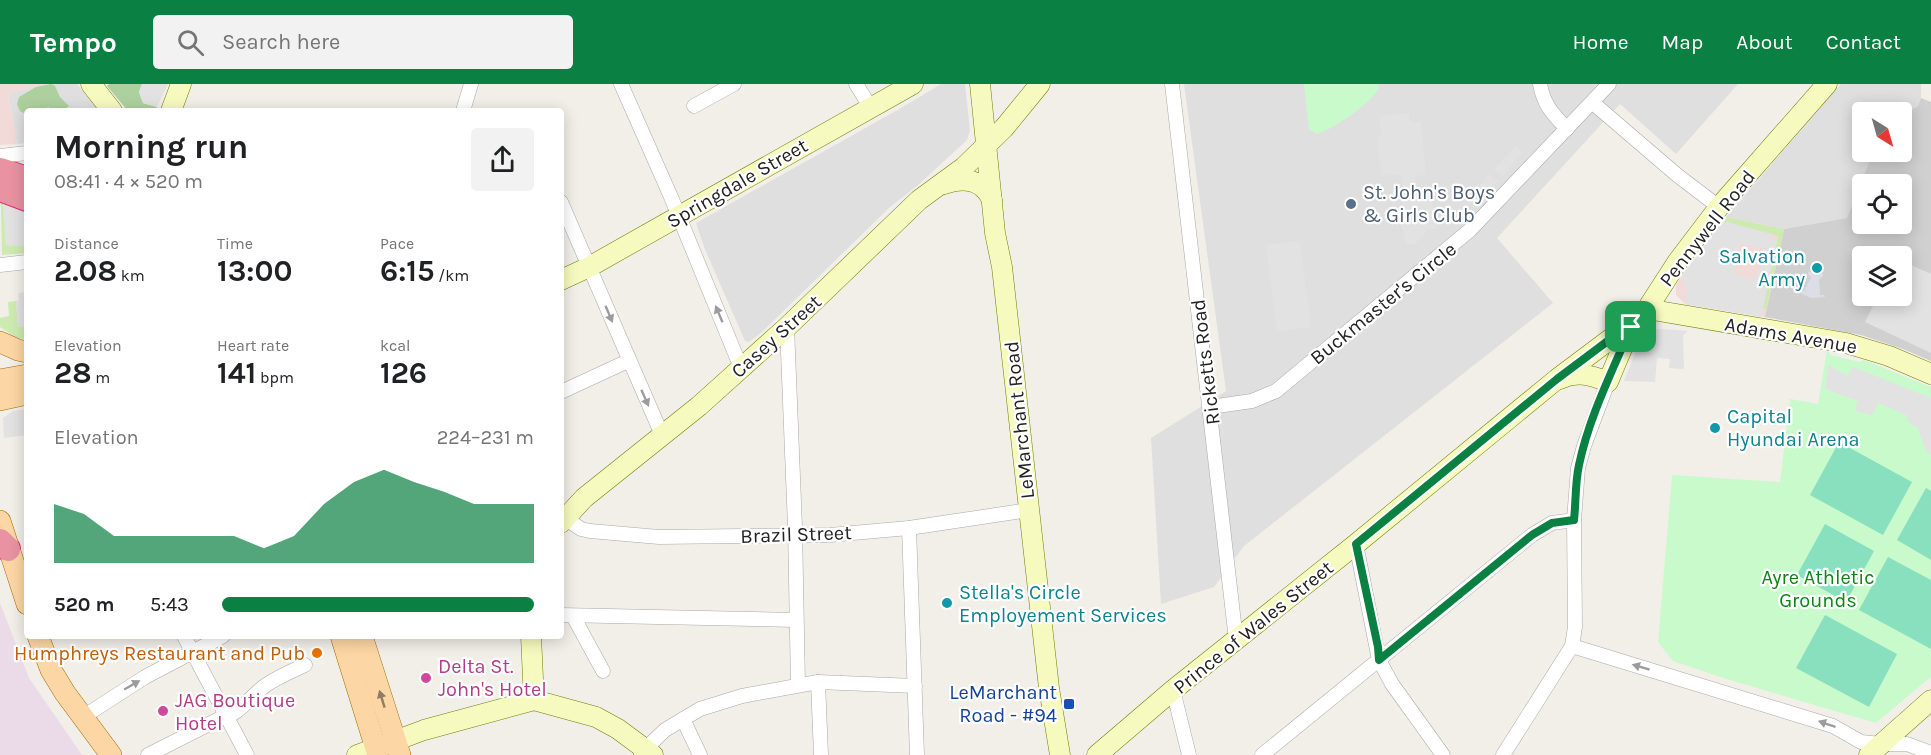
<!DOCTYPE html>
<meta charset="utf-8">
<style>
body{margin:0;font-family:Karla,sans-serif;background:#f2f2f2;color:#202124;height:100vh;display:flex;flex-direction:column;font-size:22px;white-space:nowrap}
*{box-sizing:border-box;margin:0}
p{font-size:20px;color:#757577}
.icon{flex:none;width:33px;height:33px;fill:none;stroke:currentColor;stroke-width:2;stroke-linecap:round;stroke-linejoin:round}
.map{position:relative;flex:1;overflow:hidden}
.sheet{position:absolute;left:24px;top:24px;width:540px;height:531px;display:flex;flex-direction:column;background:#fff;border-radius:6px;box-shadow:0 3px 15px #0003}
.sheet>*{flex:none}
.needle{width:39px;rotate:143deg}
.tools{position:absolute;left:1852px;top:18px;display:grid;gap:12px}
.tools a{display:grid;place-items:center;width:60px;height:60px;border-radius:6px;background:#fff;box-shadow:0 3px 15px #0003;font-size:30px}
.pin{position:absolute;display:grid;place-items:center;width:51px;height:51px;color:#fff;margin:-26px;border-radius:12px;box-shadow:0 3px 9px #0006}
.round{display:grid;place-items:center;flex:none;width:63px;height:63px;border-radius:6px;background:#f2f2f2}
.head{display:flex;align-items:center;justify-content:space-between;height:102px;padding:0 30px}
h1{font-size:33px;font-weight:700;line-height:45px}
.figures{display:grid;grid-template-columns:repeat(3,1fr);gap:9px;height:102px;padding:6px 30px}
.figures div{display:grid;align-content:center}
.figures b{font-size:30px;font-weight:700}
.figures small{font-size:16px;font-weight:400}
.figures p{font-size:16px}
.chart{height:168px;padding:12px 30px}
.chart p{display:flex;justify-content:space-between}
.chart svg{width:100%;height:108px;margin-top:6px;fill:#0b8043;opacity:.7}
ul{padding:0 30px;list-style:none;font-size:20px}
li{display:grid;grid-template-columns:96px 72px 1fr;align-items:center;height:45px}
li i{height:15px;border-radius:8px;background:#0b8043}
header{display:flex;align-items:center;gap:36px;box-sizing:border-box;height:84px;padding:0 30px;background:#0b8043;color:#fff}
header strong{font-size:28px}
nav{display:flex;gap:33px;margin-inline-start:auto;font-size:21px}
.search{width:420px;height:54px;background:#f2f2f2;display:flex;align-items:center;gap:15px;box-sizing:border-box;padding:0 21px;border-radius:6px;color:#757577;font-size:22px}
.map>svg:first-child{display:block}
.residential{fill:#e0dfdf}
.commercial{fill:#f2dad9}
.industrial{fill:#ebdbe8}
.religious{fill:#d0d0d0;fill-rule:evenodd}
.grass{fill:#cdebb0}
.forest{fill:#add19e}
.park{fill:#c8facc}
.pitch{fill:#88e0be}
.parking{fill:#e2e2e2;fill-rule:evenodd}
.plaza{fill:#dddde8}
.lines{fill:none;stroke-linecap:round;stroke-linejoin:round}
.street-casing{stroke:#a9a9a9;stroke-width:15}
.secondary-casing{stroke:#707d05;stroke-width:21}
.primary-casing{stroke:#a06b00;stroke-width:22}
.highway-casing{stroke:#dc2a67;stroke-width:26}
.street{stroke:#fff;stroke-width:14}
.secondary{stroke:#f7fabf;stroke-width:20}
.primary{stroke:#fcd6a4;stroke-width:21}
.highway{stroke:#e892a2;stroke-width:24}
.oneway{fill:#9c9c9c}
.oneway2{fill:#8f7c63}
.route-casing{stroke:#fff;stroke-width:12}
.route{stroke:#0b8043;stroke-width:8}
.service-dot{fill:#5c6f8a;stroke:#fff;stroke-width:2}
.culture-dot{fill:#0f9aa8;stroke:#fff;stroke-width:2}
.food-dot{fill:#e8710a;stroke:#fff;stroke-width:2}
.hotel-dot{fill:#d1479c;stroke:#fff;stroke-width:2}
.transit-dot{fill:#1a4fb4;stroke:#fff;stroke-width:2}
.labels{text-anchor:middle;stroke-width:4.5;stroke-linejoin:round;paint-order:stroke}
.street-label{font-size:20px;fill:#222;stroke:#fff}
.service-label{font-size:20px;fill:#4e5e75;stroke:#fff;text-anchor:start}
.culture-label{font-size:20px;fill:#0d838f;stroke:#fff;text-anchor:start}
.park-label{font-size:20px;fill:#0c8416;stroke:#fff}
.food-label{font-size:20px;fill:#c56008;stroke:#fff;text-anchor:end}
.hotel-label{font-size:20px;fill:#b23c85;stroke:#fff;text-anchor:start}
.transit-label{font-size:20px;fill:#164399;stroke:#fff;text-anchor:end}
</style>
<header>
<strong>Tempo</strong>
<div class="search"><svg class="icon" aria-label="search" viewBox="0 0 24 24"><circle cx="10" cy="10" r="6"/><path d="M15 15l6 6"/></svg>Search here</div>
<nav><a>Home</a><a>Map</a><a>About</a><a>Contact</a></nav>
</header>
<div class="map">
<svg width="1931" height="671" viewBox="0 0 1931 671">
<rect width="100%" height="100%" fill="#f2efe9"/>
<g class="residential">
<path d="M47 0H77L99 27H27V59L17 60 8 9Z"/>
<path d="M941 0H965L970 46 967 56 918 101 890 123 762 248 749 258 745 257 704 163 696 139 901 24Z"/>
<path d="M1184 0H1738L1676 70 1620 20 1497 154 1553 219 1244 462 1214 503 1161 520 1151 354 1226 307Z"/>
<path d="M1841 0H1921V14L1918 22 1902 31V28H1863V68H1873L1847 134 1784 145 1726 133Z"/>
</g>
<g class="commercial">
<path d="M0 0H47L8 10 17 60 0 61Z"/>
<path d="M1726 133 1784 145 1765 233 1685 220 1676 211V202L1678 198Z"/>
</g>
<path class="industrial" d="M0 519 29 594 82 671H0Z"/>
<path class="religious" d="M1921 14 1931 18V277L1903 265 1861 251 1765 233 1784 145 1847 134 1873 68H1902V31L1918 22ZM1863 100H1902V140H1863ZM1863 172H1902V212H1863Z"/>
<g class="grass">
<path d="M3 81 6 160C13 164 20 158 27 162V169L2 171 0 82Z"/>
<path d="M1726 133 1784 145 1766 226 1763 223 1778 152 1723 137Z"/>
<path d="M16 217 18 242 27 243V256L15 253 0 243V234L9 232 8 218Z"/>
</g>
<g class="forest">
<path d="M51 0 55 2 60 13 69 22C61 28 56 28 48 23L44 27H27V31L20 27 17 20 19 13 36 3Z"/>
<path d="M109 0H142L139 8 143 19 157 23 156 27H128L107 2Z"/>
</g>
<g class="park">
<path d="M1304 0H1377L1379 3C1374 18 1333 45 1317 50L1309 45Z"/>
<path d="M1827 266 1831 271 1860 278 1864 276 1931 303V593L1876 639 1726 595 1673 577 1658 558 1672 391 1780 398 1790 315 1818 320Z"/>
</g>
<g class="pitch">
<path d="M1839 358 1912 398 1883 451 1810 411Z"/>
<path d="M1926 404 1931 407V476L1897 456Z"/>
<path d="M1825 440 1874 467 1846 518 1797 491Z"/>
<path d="M1888 473 1931 496V565L1859 526Z"/>
<path d="M1825 531 1897 570 1869 623 1796 584Z"/>
</g>
<g class="parking">
<path d="M142 0H168L157 23 143 19 139 8Z"/>
<path d="M1409 29V35L1414 38H1421L1426 91 1415 92 1417 111 1421 117 1431 115 1438 144 1428 146 1416 159 1406 161 1398 126 1405 116 1401 90 1382 92 1377 54 1379 52 1381 47 1379 32Z"/>
<path d="M1516 62 1523 69 1502 92 1494 85Z"/>
<path d="M0 84 27 101V162L6 161Z"/>
<path d="M1490 90 1498 97 1477 121 1469 114Z"/>
<path d="M1723 137 1771 150 1770 155 1777 157 1761 233 1685 220 1687 208 1685 200 1680 194ZM1739 160 1763 164 1760 184 1755 193 1750 194 1734 190Z"/>
<path d="M1300 157 1311 243 1277 247 1266 161Z"/>
<path d="M1902 177 1931 190V269L1865 238 1878 212H1902Z"/>
<path d="M27 208V243H18L16 217 19 216 18 209Z"/>
<path d="M1663 245 1688 247 1683 251 1684 285 1669 284 1670 275 1657 274 1655 298 1624 297 1642 252 1652 246Z"/>
<path d="M1828 281 1848 292 1853 283 1931 314V371L1925 365 1918 344 1907 337 1908 332 1879 319 1872 331 1855 327 1858 317 1825 305Z"/>
<path d="M27 325V351L4 354 3 334 13 327Z"/>
</g>
<path class="plaza" d="M1809 187 1816 191 1823 190V193L1819 195 1820 211H1824L1825 213 1811 214 1798 208 1800 205 1804 207 1811 193 1808 190Z"/>
<g class="lines">
<g class="street-casing">
<g id="street">
<path d="M621 0 671 113 741 284"/>
<path d="M856 0 871 24"/>
<path d="M1172 0 1236 556"/>
<path d="M1540 0C1544 22 1553 30 1567 45"/>
<path d="M1593 19 1677 91 1719 123"/>
<path d="M694 22 734 0"/>
<path d="M463 27 471 0"/>
<path d="M0 72 27 69"/>
<path d="M561 118 662 351"/>
<path d="M0 181 27 178"/>
<path d="M787 243 795 443 798 601"/>
<path d="M561 308 628 277"/>
<path d="M1210 323 1252 317 1276 307 1470 146 1609 0"/>
<path d="M565 434 581 445 590 447 659 453 830 451 909 444 1029 426"/>
<path d="M909 444 917 671"/>
<path d="M1356 460 1379 576 1392 600 1443 671"/>
<path d="M561 531 796 536"/>
<path d="M573 532 603 587"/>
<path d="M184 552 247 671"/>
<path d="M1572 562 1833 642 1861 658 1881 660H1907L1931 669"/>
<path d="M818 598 821 671"/>
<path d="M1173 606 1189 671"/>
<path d="M83 633 145 593 223 552"/>
<path d="M683 635 700 671"/>
<path d="M641 669 665 646 700 625 742 612 818 598 915 602"/>
<path d="M148 671 219 635C240 631 249 613 266 601 278 593 292 587 305 581"/>
<path d="M1262 671 1532 451 1552 439 1574 436"/>
<path d="M1503 671 1572 562 1575 543 1574 436 1578 384 1584 362 1608 298"/>
</g>
</g>
<g class="secondary-casing">
<g id="secondary">
<path d="M91 0 112 27"/>
<path d="M980 0 995 149 1002 183 1049 604 1060 671"/>
<path d="M171 27 181 0"/>
<path d="M944 100C964 93 983 95 992 116"/>
<path d="M561 196 589 183 913 0"/>
<path d="M1647 225 1846 259 1889 272 1931 290"/>
<path d="M1560 295C1577 287 1591 291 1608 298L1631 243 1647 225 1678 177 1719 123 1827 0"/>
<path d="M561 439 584 414 699 322 787 243 919 116 964 83 1004 44 1040 0"/>
<path d="M531 552 534 616"/>
<path d="M357 671 424 646 534 616 596 633 618 645 653 671"/>
<path d="M1097 671 1173 606 1356 460 1557 295 1617 250 1631 243"/>
<path d="M1869 671 1931 616"/>
</g>
</g>
<g class="primary-casing">
<g id="primary">
<path d="M0 258 18 266 27 268"/>
<path d="M0 296 27 291"/>
<path d="M0 316 27 310"/>
<path d="M0 437 27 520"/>
<path d="M38 552 51 586 65 609 111 671"/>
<path d="M341 552 378 671"/>
<path d="M362 552 400 671"/>
</g>
</g>
<g class="highway-casing">
<g id="highway">
<path d="M0 86 27 95"/>
<path d="M0 105 27 115"/>
<path d="M0 457 8 465"/>
</g>
</g>
<use href="#street" class="street"/>
<use href="#secondary" class="secondary"/>
<use href="#primary" class="primary"/>
<use href="#highway" class="highway"/>
</g>
<defs><path id="oneway-solid" d="M-6-.8H1V-3.2L6.5 0L1 3.2V.8H-6Z" transform="scale(1.5)"/></defs>
<g class="oneway">
<use href="#oneway-solid" transform="translate(609 230) rotate(67)"/>
<use href="#oneway-solid" transform="translate(719 230) rotate(-113)"/>
<use href="#oneway-solid" transform="translate(645 314) rotate(66)"/>
<use href="#oneway-solid" transform="translate(1641 583) rotate(-163)"/>
<use href="#oneway-solid" transform="translate(132 601) rotate(-30)"/>
<use href="#oneway-solid" transform="translate(1827 640) rotate(-161)"/>
</g>
<use class="oneway2" href="#oneway-solid" transform="translate(382 615) rotate(-107)"/>
<g class="lines">
<g class="route-casing">
<path id="route" d="M1631 243C1612 288 1589 333 1579 381 1575 399 1576 418 1574 436L1552 439 1532 451 1379 576 1378 563 1356 460 1557 295 1617 250Z"/>
</g>
<use href="#route" class="route"/>
</g>
<circle class="service-dot" cx="1351" cy="120" r="6"/>
<g class="culture-dot">
<circle cx="1817" cy="184" r="6"/>
<circle cx="1715" cy="344" r="6"/>
<circle cx="947" cy="519" r="6"/>
</g>
<circle class="food-dot" cx="317" cy="569" r="6"/>
<g class="hotel-dot">
<circle cx="426" cy="594" r="6"/>
<circle cx="163" cy="627" r="6"/>
</g>
<rect class="transit-dot" x="1063" y="614" width="12" height="12" rx="3"/>
<g class="labels">
<g class="street-label">
<text transform="translate(737 99) rotate(-30)" y="7">Springdale Street</text>
<text transform="translate(1707 144) rotate(-52)" y="7">Pennywell Road</text>
<text transform="translate(1383 219) rotate(-39)" y="7">Buckmaster's Circle</text>
<text transform="translate(1791 251) rotate(10)" y="7">Adams Avenue</text>
<text transform="translate(776 252) rotate(-42)" y="7">Casey Street</text>
<text transform="translate(1205 278) rotate(-97)" y="7">Ricketts Road</text>
<text transform="translate(1019 336) rotate(-96)" y="7">LeMarchant Road</text>
<text transform="translate(796 450) rotate(-2)" y="7">Brazil Street</text>
<text transform="translate(1253 543) rotate(-39)" y="7">Prince of Wales Street</text>
</g>
<g class="service-label">
<text x="1363" y="115">St. John's Boys<tspan x="1363" dy="23">&amp; Girls Club</tspan></text>
</g>
<g class="culture-label">
<text x="1805" y="179" text-anchor="end">Salvation<tspan x="1805" dy="23">Army</tspan></text>
<text x="1727" y="339">Capital<tspan x="1727" dy="23">Hyundai Arena</tspan></text>
<text x="959" y="515">Stella's Circle<tspan x="959" dy="23">Employement Services</tspan></text>
</g>
<g class="park-label">
<text x="1818" y="500">Ayre Athletic<tspan x="1818" dy="23">Grounds</tspan></text>
</g>
<g class="food-label">
<text x="305" y="576">Humphreys Restaurant and Pub</text>
</g>
<g class="hotel-label">
<text x="438" y="589">Delta St.<tspan x="438" dy="23">John's Hotel</tspan></text>
<text x="175" y="623">JAG Boutique<tspan x="175" dy="23">Hotel</tspan></text>
</g>
<g class="transit-label">
<text x="1057" y="615">LeMarchant<tspan x="1057" dy="23">Road - #94</tspan></text>
</g>
</g>
</svg>
<div class="tools">
<a><svg class="needle" viewBox="-14 -14 28 28"><path d="M0-13l5 13h-10z" fill="#e53935"/><path d="M0 13l5-13h-10z" fill="#757577"/></svg></a>
<a><svg class="icon" aria-label="locate" viewBox="0 0 24 24"><circle cx="12" cy="12" r="6"/><path d="M12 2v4M12 18v4M2 12h4M18 12h4"/></svg></a>
<a><svg class="icon" aria-label="layers" viewBox="0 0 24 24"><path d="M12 4l9 5-9 5-9-5zM3 14l9 5 9-5"/></svg></a>
</div>
<div class="pin" style="left:1631px;top:243px;background:#1e9e55"><svg class="icon" aria-label="arrive" viewBox="0 0 24 24"><path d="M6 21V4h12l-3 4 3 4H6"/></svg></div>
<section class="sheet">
<div class="head"><div><h1>Morning run</h1><p>08:41 · 4 × 520 m</p></div><a class="round"><svg class="icon" aria-label="share" viewBox="0 0 24 24"><path d="M12 15V3M7 8l5-5 5 5M5 13v7h14v-7"/></svg></a></div>
<div class="figures">
<div><p>Distance</p><b>2.08<small> km</small></b></div>
<div><p>Time</p><b>13:00</b></div>
<div><p>Pace</p><b>6:15<small> /km</small></b></div>
</div>
<div class="figures">
<div><p>Elevation</p><b>28<small> m</small></b></div>
<div><p>Heart rate</p><b>141<small> bpm</small></b></div>
<div><p>kcal</p><b>126</b></div>
</div>
<div class="chart"><p><span>Elevation</span>224–231 m</p>
<svg viewBox="0 0 160 44" preserveAspectRatio="none"><path d="M0 44V20L10 24L20 33L30 33L40 33L50 33L60 33L70 38L80 33L90 20L100 11L110 6L120 11L130 15L140 20L150 20L160 20V44z"/></svg>
</div>
<ul>
<li><b>520 m</b>5:43<i style="width:100%"></i></li>
</ul>
</section>
</div>
